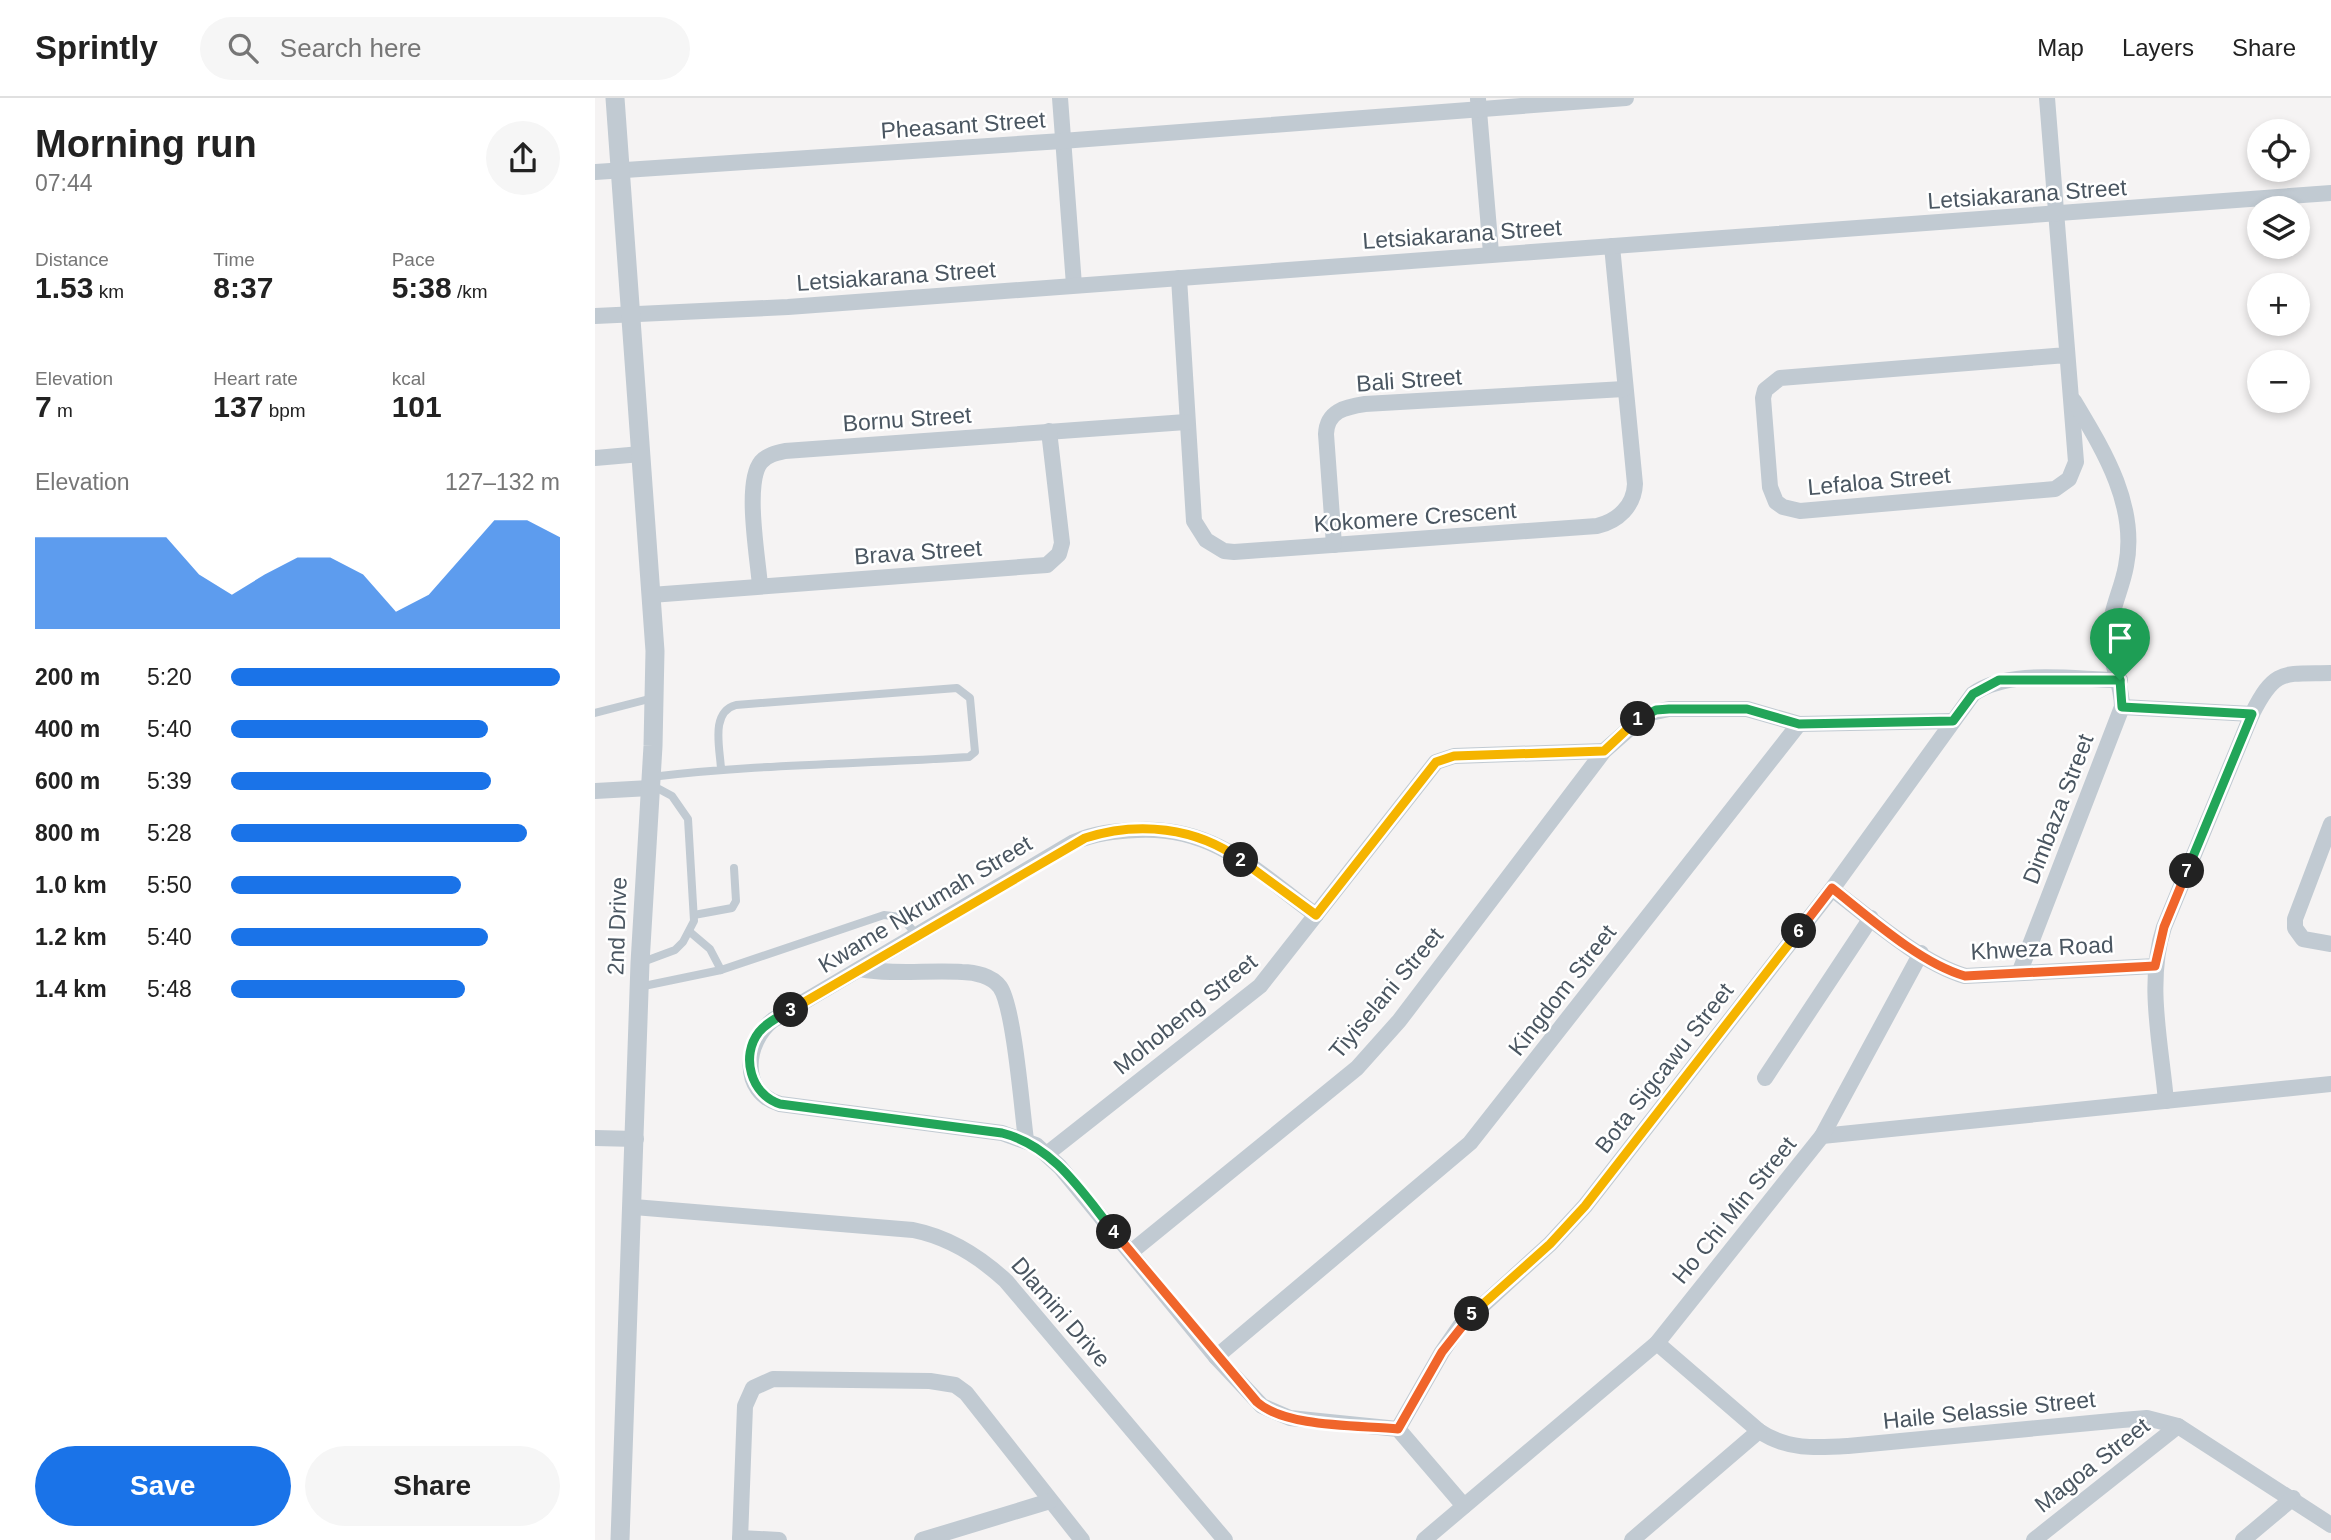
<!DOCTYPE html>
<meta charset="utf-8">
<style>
body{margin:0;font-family:Arial,sans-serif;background:#f6f6f6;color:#222;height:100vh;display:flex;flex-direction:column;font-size:26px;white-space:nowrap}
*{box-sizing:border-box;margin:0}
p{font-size:23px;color:#767676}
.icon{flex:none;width:38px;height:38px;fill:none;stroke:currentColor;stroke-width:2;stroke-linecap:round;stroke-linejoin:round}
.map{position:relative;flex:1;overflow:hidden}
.drawer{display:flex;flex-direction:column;background:#fff;width:595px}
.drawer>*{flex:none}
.buttons{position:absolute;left:1652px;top:21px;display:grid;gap:14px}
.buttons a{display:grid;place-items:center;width:63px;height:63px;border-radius:50%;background:#fff;box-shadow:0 4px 10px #0003;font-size:35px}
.pin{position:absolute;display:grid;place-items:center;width:60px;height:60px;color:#fff;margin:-72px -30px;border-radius:50% 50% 50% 0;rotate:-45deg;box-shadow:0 0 7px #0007}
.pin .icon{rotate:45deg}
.km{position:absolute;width:35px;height:35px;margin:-18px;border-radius:50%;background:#222;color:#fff;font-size:19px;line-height:35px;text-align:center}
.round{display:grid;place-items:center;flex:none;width:74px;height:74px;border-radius:37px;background:#f6f6f6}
.headline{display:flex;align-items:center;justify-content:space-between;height:119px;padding:0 35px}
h1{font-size:38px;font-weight:700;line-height:52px}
.stats{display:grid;grid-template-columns:repeat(3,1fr);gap:10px;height:119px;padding:7px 35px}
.stats div{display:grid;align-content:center}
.stats b{font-size:30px;font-weight:700}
.stats small{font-size:19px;font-weight:400}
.stats p{font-size:19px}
.chart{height:196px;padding:14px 35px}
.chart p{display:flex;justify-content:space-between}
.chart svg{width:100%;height:126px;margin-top:7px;fill:#1a73e8;opacity:.7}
.primary-button{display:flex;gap:14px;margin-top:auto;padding:14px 35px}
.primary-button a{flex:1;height:80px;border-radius:42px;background:#1a73e8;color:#fff;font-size:28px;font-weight:700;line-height:80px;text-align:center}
.primary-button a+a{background:#f6f6f6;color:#222}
ul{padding:0 35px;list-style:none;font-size:23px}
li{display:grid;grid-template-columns:112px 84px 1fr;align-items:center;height:52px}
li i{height:18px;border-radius:9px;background:#1a73e8}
header{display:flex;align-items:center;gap:42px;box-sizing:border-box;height:98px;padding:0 35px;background:#fff;border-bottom:2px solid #e0e0e0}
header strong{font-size:33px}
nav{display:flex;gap:38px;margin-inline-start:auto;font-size:24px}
.search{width:490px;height:63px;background:#f6f6f6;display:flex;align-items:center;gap:18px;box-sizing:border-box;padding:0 24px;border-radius:38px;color:#767676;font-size:26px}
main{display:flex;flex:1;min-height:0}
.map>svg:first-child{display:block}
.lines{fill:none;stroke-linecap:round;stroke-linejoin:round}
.service{stroke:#c1cad2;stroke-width:8}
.minor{stroke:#c1cad2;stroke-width:16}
.tertiary{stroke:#c1cad2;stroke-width:19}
.split-1-casing{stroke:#fff;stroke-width:14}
.split-2-casing{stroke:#fff;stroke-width:14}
.split-3-casing{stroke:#fff;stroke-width:14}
.split-4-casing{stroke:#fff;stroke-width:14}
.split-5-casing{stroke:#fff;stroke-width:14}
.split-6-casing{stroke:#fff;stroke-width:14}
.split-7-casing{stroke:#fff;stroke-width:14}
.split-8-casing{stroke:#fff;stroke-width:14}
.split-1{stroke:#22a559;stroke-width:9}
.split-2{stroke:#f5b400;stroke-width:9}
.split-3{stroke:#f5b400;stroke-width:9}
.split-4{stroke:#22a559;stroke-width:9}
.split-5{stroke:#f0652b;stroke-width:9}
.split-6{stroke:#f5b400;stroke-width:9}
.split-7{stroke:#f0652b;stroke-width:9}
.split-8{stroke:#22a559;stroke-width:9}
.labels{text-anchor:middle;stroke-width:5;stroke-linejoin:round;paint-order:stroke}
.street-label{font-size:23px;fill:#4a5661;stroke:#fff}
</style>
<header>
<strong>Sprintly</strong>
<div class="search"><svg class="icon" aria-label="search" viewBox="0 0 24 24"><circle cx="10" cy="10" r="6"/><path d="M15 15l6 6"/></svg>Search here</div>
<nav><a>Map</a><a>Layers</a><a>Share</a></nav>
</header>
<main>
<section class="drawer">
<div class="headline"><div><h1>Morning run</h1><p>07:44</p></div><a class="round"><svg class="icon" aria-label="share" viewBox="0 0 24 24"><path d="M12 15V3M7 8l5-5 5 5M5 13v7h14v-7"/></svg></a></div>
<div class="stats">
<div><p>Distance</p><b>1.53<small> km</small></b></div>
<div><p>Time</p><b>8:37</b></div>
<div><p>Pace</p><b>5:38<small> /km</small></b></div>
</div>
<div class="stats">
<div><p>Elevation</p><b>7<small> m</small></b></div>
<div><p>Heart rate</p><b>137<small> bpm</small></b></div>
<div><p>kcal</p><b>101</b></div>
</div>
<div class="chart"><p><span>Elevation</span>127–132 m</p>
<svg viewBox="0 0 160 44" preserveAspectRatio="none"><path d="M0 44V12L10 12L20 12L30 12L40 12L50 25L60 32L70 25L80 19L90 19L100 25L110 38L120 32L130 19L140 6L150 6L160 12V44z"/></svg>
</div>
<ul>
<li><b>200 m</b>5:20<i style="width:100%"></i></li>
<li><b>400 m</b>5:40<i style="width:78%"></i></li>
<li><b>600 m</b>5:39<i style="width:79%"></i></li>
<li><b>800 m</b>5:28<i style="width:90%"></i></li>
<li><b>1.0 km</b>5:50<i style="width:70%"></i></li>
<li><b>1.2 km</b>5:40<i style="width:78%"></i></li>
<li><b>1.4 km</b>5:48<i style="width:71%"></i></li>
</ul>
<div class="primary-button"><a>Save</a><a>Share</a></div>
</section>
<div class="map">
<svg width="1736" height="1442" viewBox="0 0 1736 1442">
<rect width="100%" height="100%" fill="#f5f3f3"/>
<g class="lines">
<g class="service">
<path d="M0 615 58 600"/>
<path d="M56 679C162 666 268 666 374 659L380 654 375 600 362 590 141 607C115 614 125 650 126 671"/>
<path d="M99 817 137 810 141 803 139 770"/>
<path d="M95 834 115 851 126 872"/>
<path d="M45 865 80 852 88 844 99 823 93 721 77 698 64 691 55 690"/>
<path d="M44 889 126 872 289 817 306 819 322 837"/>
</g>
<g class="minor">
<path d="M465 0 479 187"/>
<path d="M1452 0 1481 364 1474 381 1460 391 1205 413 1188 409 1181 404 1175 389 1168 300 1170 292 1185 280 1472 257"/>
<path d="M883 1 896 155"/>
<path d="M0 74 467 43 1031 0"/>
<path d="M584 180 599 423 611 442 629 453 639 454 1002 428C1023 423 1039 408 1040 386L1017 148"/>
<path d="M0 218 193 209 1736 95"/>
<path d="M0 360 46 356"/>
<path d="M739 447 731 336C732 313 750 309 770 306L1029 291"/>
<path d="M165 488C163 460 149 385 166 364 172 357 181 355 190 353L591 324"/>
<path d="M56 497 452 467 464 456 467 445 454 333"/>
<path d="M1527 609 1657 616"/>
<path d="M0 693 55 690"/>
<path d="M1736 726 1700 821V830L1708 841 1736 846"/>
<path d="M1237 791C1275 820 1324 864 1370 878L1560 868"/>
<path d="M721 817C662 774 620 728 542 732 520 733 500 735 479 744L178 922C150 944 144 994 185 1006L407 1035 441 1047 465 1069 621 1259 667 1308 695 1320 803 1331 869 1408"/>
<path d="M265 871C299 877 332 872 367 874 380 874 397 878 405 889 419 909 427 1012 431 1042"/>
<path d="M1425 873 1527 609C1527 583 1513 562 1514 536 1515 513 1527 491 1531 468 1543 408 1509 353 1479 303"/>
<path d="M1170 980 1276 820"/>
<path d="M1571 1003C1566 946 1551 884 1569 829L1657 616C1680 570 1688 576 1736 575"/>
<path d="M1227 1038 1736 986"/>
<path d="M0 1040 41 1041"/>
<path d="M453 1055 665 888 841 664 859 658 1009 653"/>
<path d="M39 1109 318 1132C353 1139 384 1158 411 1183L630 1442"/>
<path d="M536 1154 762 970 804 923 1009 653 1051 616 1074 611H1152L1204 626 1358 623"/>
<path d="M1062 1245 1164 1333C1192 1352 1221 1350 1253 1348L1527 1322 1552 1320 1583 1328 1736 1427"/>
<path d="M621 1259 875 1045 1204 626"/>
<path d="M803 1331 847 1254 865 1228 955 1146 990 1108 1237 791 1378 596C1414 570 1481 582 1525 582"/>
<path d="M145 1440 184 1442"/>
<path d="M145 1442 150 1308 158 1290 178 1281 335 1283 360 1287 371 1295 487 1442"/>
<path d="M327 1442 455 1403"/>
<path d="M829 1442 1062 1245 1227 1038 1326 855"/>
<path d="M1037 1442 1164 1333"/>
<path d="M1439 1442 1583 1328"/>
<path d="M1648 1442 1698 1400"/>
</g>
<path class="tertiary" d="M20 0 60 553 58 648 45 865 25 1442"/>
</g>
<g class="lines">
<g class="split-1-casing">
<path id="split-1" d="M1043 621 1061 612 1074 611H1152L1204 626 1358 623 1378 596 1404 582H1525"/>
</g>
<g class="split-2-casing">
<path id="split-2" d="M646 762 721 817 841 664 859 658 1009 653 1043 621"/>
</g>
<g class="split-3-casing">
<path id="split-3" d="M196 912 490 740C543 723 601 729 646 762"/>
</g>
<g class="split-4-casing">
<path id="split-4" d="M196 912C185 918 172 924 164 934 145 958 156 997 185 1006L407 1035C459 1048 487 1094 519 1134"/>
</g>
<g class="split-5-casing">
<path id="split-5" d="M519 1134 662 1304C691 1330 765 1327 803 1331L847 1254 877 1216"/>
</g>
<g class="split-6-casing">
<path id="split-6" d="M877 1216 955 1146 990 1108 1204 833"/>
</g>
<g class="split-7-casing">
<path id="split-7" d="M1204 833 1237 790C1275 820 1325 865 1370 878L1560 868 1569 829 1592 773"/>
</g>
<g class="split-8-casing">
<path id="split-8" d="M1525 582 1527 609 1657 616 1592 773"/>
</g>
<use href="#split-1" class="split-1"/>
<use href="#split-2" class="split-2"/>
<use href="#split-3" class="split-3"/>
<use href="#split-4" class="split-4"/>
<use href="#split-5" class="split-5"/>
<use href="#split-6" class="split-6"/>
<use href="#split-7" class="split-7"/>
<use href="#split-8" class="split-8"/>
</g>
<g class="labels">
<g class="street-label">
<text transform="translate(368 27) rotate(-4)" y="8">Pheasant Street</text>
<text transform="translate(1432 96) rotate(-4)" y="8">Letsiakarana Street</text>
<text transform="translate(867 136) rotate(-4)" y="8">Letsiakarana Street</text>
<text transform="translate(301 178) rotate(-4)" y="8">Letsiakarana Street</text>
<text transform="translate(814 282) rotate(-4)" y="8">Bali Street</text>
<text transform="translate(312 321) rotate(-4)" y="8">Bornu Street</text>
<text transform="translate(1284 383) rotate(-5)" y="8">Lefaloa Street</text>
<text transform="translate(820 419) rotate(-4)" y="8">Kokomere Crescent</text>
<text transform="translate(323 454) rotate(-4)" y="8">Brava Street</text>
<text transform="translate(1463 711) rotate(-69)" y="8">Dimbaza Street</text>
<text transform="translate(330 806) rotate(-31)" y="8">Kwame Nkrumah Street</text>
<text transform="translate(22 828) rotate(-88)" y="8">2nd Drive</text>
<text transform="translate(1447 850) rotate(-3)" y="8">Khweza Road</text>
<text transform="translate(967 892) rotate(-52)" y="8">Kingdom Street</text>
<text transform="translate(791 895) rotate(-50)" y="8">Tiyiselani Street</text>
<text transform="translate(590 916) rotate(-39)" y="8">Mohobeng Street</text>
<text transform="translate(1069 970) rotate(-52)" y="8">Bota Sigcawu Street</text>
<text transform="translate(1139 1112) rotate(-51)" y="8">Ho Chi Min Street</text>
<text transform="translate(466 1214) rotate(49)" y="8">Dlamini Drive</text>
<text transform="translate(1394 1312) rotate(-6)" y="8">Haile Selassie Street</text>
<text transform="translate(1497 1367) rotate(-38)" y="8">Magoa Street</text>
</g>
</g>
</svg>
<div class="buttons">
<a><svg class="icon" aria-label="locate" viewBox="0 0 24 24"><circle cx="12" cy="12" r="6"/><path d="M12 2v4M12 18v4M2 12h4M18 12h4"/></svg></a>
<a><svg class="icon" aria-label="layers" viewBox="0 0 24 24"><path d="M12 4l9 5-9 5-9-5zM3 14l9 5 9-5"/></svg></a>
<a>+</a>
<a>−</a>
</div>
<div class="pin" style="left:1525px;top:582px;background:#1e9e55"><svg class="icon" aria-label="arrive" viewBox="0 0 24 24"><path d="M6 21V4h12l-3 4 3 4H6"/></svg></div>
<b class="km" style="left:1043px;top:621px">1</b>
<b class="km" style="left:646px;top:762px">2</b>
<b class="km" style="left:196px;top:912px">3</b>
<b class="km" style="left:519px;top:1134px">4</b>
<b class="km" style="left:877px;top:1216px">5</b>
<b class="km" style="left:1204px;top:833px">6</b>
<b class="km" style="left:1592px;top:773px">7</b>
</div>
</main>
